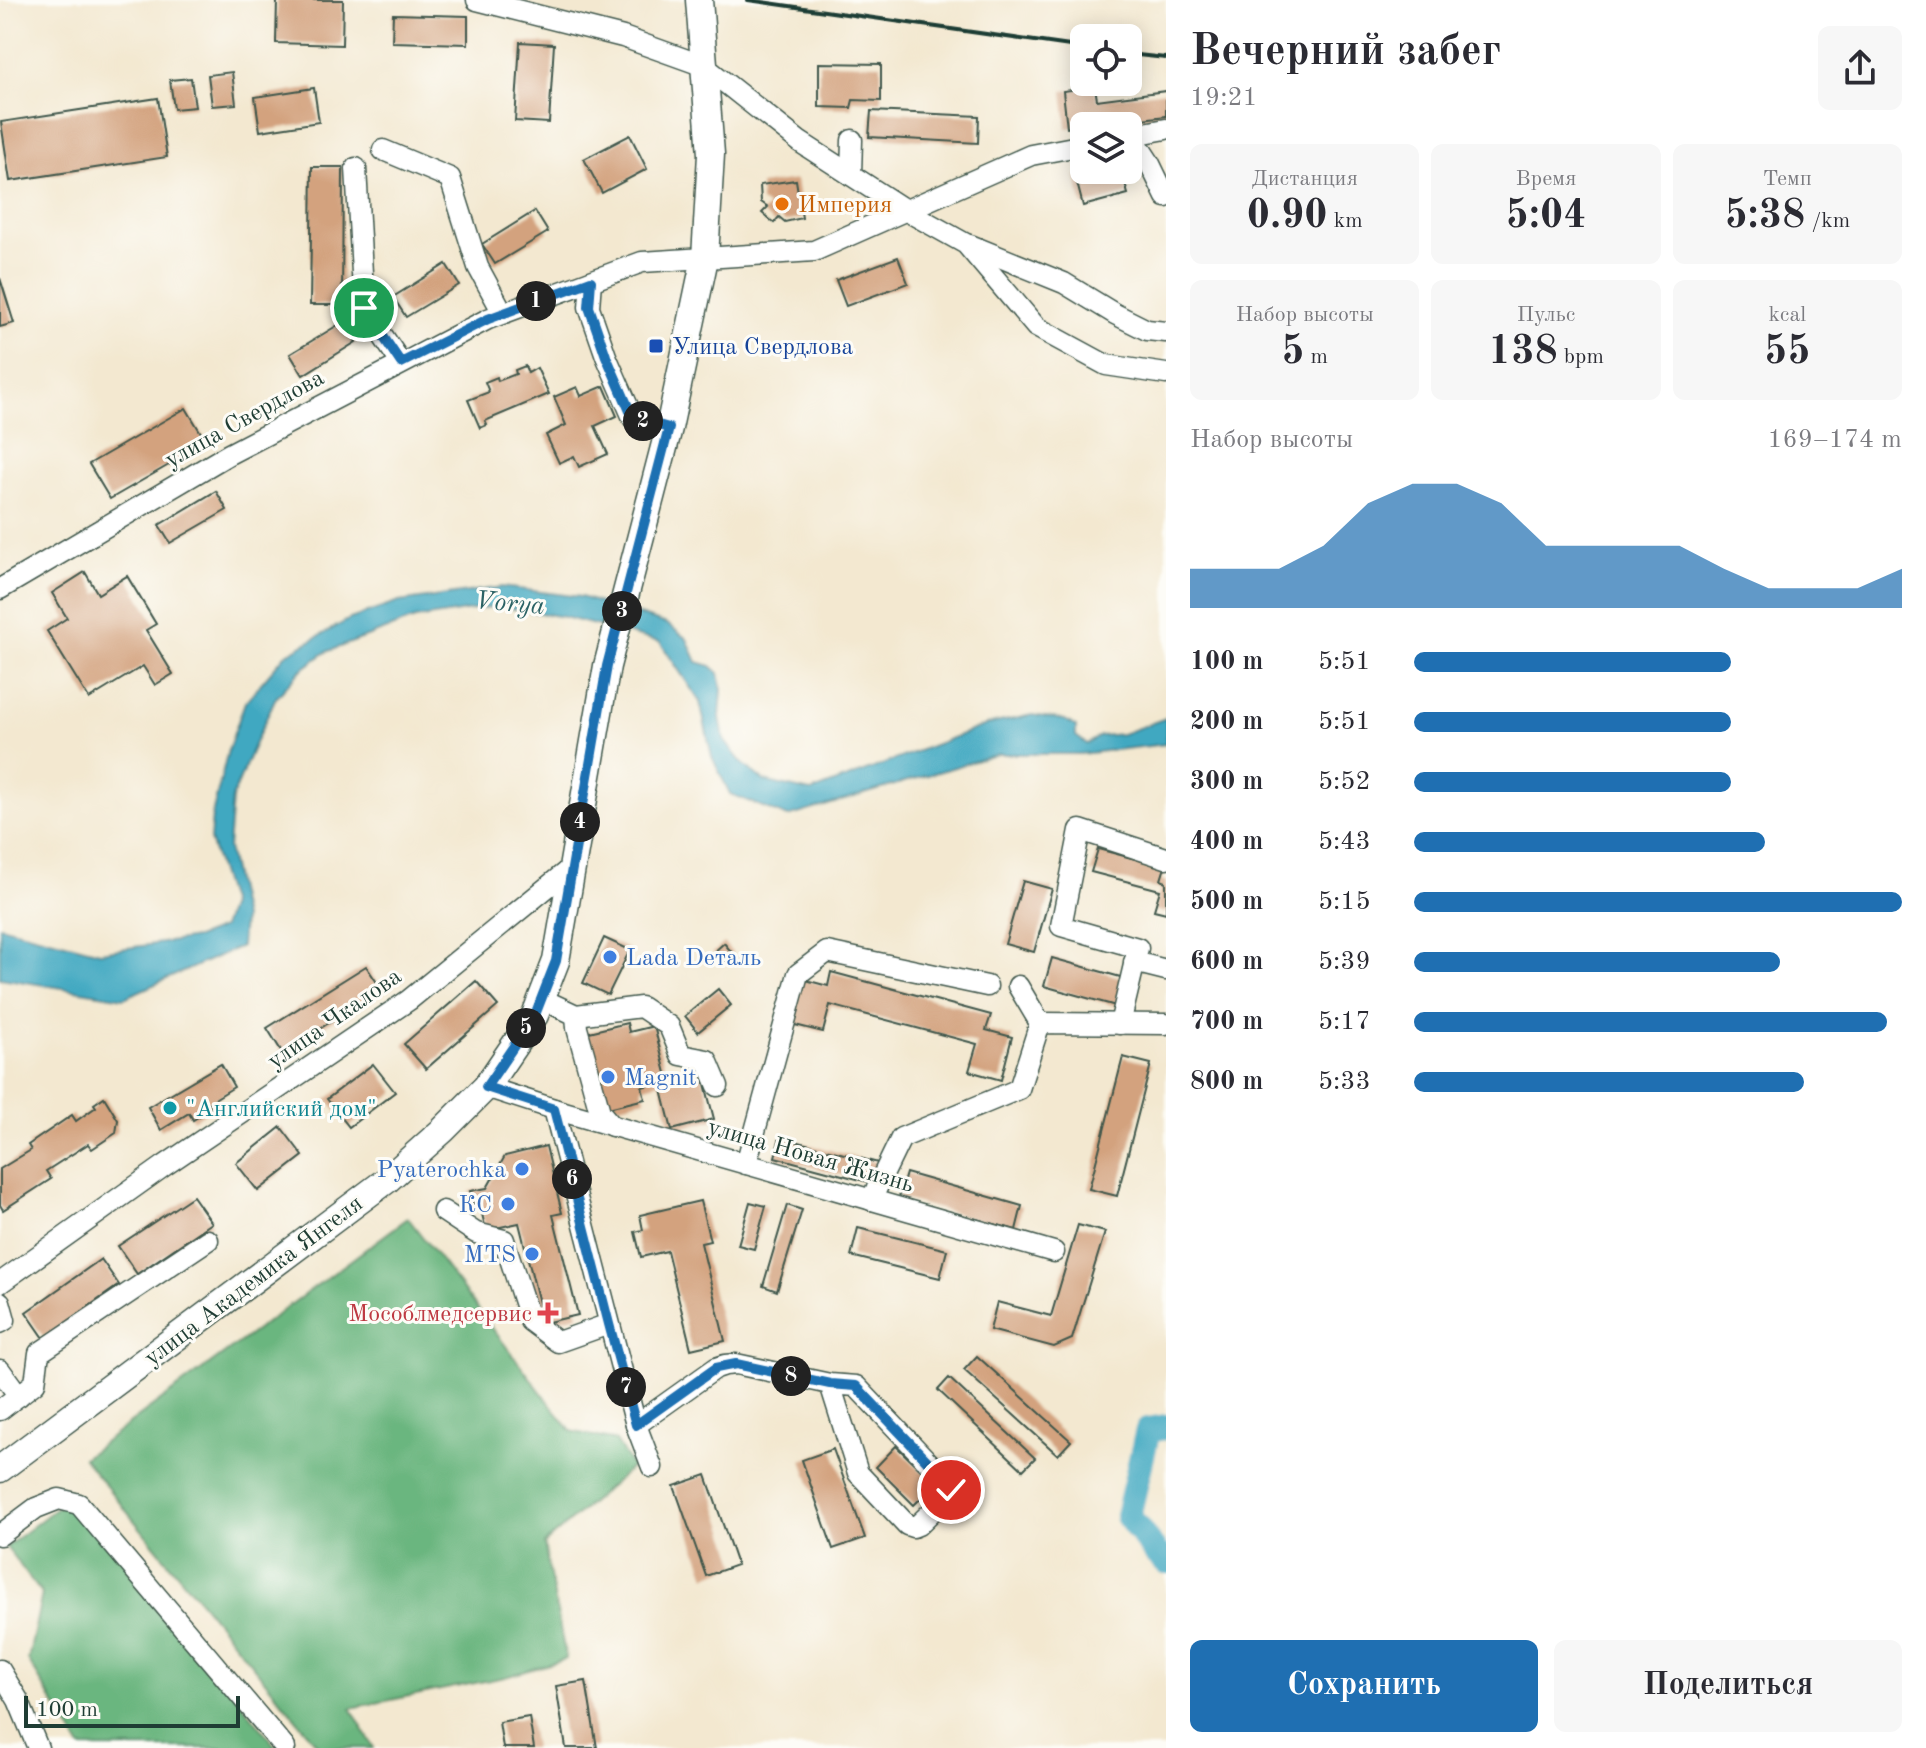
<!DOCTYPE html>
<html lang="ru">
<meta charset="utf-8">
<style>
body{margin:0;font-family:"Old Standard TT",serif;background:#f7f7f7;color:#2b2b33;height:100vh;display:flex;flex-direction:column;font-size:30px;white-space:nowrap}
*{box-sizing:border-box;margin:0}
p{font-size:26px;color:#7c7c81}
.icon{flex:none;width:44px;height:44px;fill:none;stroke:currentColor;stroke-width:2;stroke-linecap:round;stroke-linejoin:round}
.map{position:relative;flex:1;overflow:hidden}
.details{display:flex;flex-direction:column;background:#fff;width:760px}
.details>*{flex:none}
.tools{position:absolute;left:1070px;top:24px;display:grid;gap:16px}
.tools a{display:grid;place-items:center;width:72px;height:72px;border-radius:12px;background:#fff;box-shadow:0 4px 20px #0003;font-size:40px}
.scale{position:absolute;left:24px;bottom:20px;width:216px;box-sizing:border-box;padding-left:8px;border:4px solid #1f3d34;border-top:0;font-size:22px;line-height:28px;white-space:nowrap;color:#1f3d34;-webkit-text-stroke:6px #fdfcf7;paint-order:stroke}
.pin{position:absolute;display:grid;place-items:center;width:68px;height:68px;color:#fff;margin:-34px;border:4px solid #fff;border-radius:50%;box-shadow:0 2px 8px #0007}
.km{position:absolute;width:40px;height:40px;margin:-20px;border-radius:50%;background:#222;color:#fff;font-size:22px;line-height:40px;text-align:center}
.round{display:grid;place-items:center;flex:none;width:84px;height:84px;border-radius:12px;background:#f7f7f7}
.overview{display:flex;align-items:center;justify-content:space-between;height:136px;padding:0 24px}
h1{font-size:44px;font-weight:800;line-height:60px}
.metrics{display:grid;grid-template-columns:repeat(3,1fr);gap:12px;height:136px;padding:8px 24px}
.metrics div{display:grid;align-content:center;border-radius:12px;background:#f7f7f7;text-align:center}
.metrics b{font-size:40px;font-weight:800}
.metrics small{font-size:22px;font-weight:400}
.metrics p{font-size:22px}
.chart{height:224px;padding:16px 24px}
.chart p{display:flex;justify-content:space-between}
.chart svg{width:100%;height:144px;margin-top:8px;fill:#1f6fb2;opacity:.7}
.primary-button{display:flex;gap:16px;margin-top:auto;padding:16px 24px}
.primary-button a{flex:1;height:92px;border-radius:12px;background:#1f6fb2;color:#fff;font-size:32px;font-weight:800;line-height:92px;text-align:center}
.primary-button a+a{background:#f7f7f7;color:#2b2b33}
ul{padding:0 24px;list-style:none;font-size:26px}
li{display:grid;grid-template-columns:128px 96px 1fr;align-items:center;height:60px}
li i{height:20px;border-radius:10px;background:#1f6fb2}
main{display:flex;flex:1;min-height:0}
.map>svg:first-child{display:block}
.forest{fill:#6ab67f;stroke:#447a5a;stroke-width:2}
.water{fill:#41a8c1;stroke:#30727a;stroke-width:2}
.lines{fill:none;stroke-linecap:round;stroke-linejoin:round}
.river{stroke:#41a8c1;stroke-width:26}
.building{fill:#d3a27e}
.minor-casing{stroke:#3f574b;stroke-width:23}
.major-casing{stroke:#3f574b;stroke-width:29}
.minor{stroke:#fff;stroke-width:20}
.major{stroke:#fff;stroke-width:26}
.rail{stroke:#1f3d34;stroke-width:4}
.route-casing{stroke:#fff;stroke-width:16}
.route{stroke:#1f6fb2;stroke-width:10}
.food-dot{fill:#e8710a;stroke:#fdfcf7;stroke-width:3}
.transit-dot{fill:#1a4fb4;stroke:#fdfcf7;stroke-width:3}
.shop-dot{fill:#3f7fe0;stroke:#fdfcf7;stroke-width:3}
.culture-dot{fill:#0f9aa8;stroke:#fdfcf7;stroke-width:3}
.health-dot{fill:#e0444e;stroke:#fdfcf7;stroke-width:3}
.labels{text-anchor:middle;stroke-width:6;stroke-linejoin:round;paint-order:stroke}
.food-label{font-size:24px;fill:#c56008;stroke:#fdfcf7;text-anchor:start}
.transit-label{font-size:24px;fill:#164399;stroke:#fdfcf7;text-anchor:start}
.street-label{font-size:24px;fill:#1f3d34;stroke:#fdfcf7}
.shop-label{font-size:24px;fill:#366cbe;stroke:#fdfcf7;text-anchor:end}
.culture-label{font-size:24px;fill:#0d838f;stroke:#fdfcf7;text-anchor:start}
.health-label{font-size:24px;fill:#be3a42;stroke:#fdfcf7;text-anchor:end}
.water-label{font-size:26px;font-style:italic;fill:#2b6265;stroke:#fdfcf7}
</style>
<main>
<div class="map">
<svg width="1166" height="1748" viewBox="0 0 1166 1748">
<rect width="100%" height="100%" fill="#fdfcf7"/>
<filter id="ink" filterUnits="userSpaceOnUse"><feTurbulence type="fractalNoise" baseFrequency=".0125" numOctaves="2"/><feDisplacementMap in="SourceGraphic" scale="16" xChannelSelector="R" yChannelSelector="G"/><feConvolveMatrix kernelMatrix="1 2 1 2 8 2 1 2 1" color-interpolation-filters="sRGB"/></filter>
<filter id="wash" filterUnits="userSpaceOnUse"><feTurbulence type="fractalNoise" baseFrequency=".006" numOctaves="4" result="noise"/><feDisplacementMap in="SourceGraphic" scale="32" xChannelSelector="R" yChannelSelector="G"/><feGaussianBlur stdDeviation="1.8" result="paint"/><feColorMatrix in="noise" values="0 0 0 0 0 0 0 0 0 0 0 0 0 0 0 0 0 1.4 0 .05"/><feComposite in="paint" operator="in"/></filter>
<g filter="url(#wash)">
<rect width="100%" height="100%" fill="#f3e8d0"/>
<g class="forest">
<path d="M408 1218 571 1431 616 1441 632 1467 544 1544 566 1659 505 1677 351 1708 374 1748H320L83 1458Z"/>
<path d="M59 1506 89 1512 277 1748H81L28 1660 42 1594 6 1547Z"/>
</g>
<path class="water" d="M502 587 581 597 667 624 687 639 697 662 711 666 719 673 722 689 720 717 724 740 742 763 764 781 811 792 986 725 1032 715 1065 720 1076 727V736L1087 744 1100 736 1122 734 1166 718V744L1080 754H998L788 817 730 794 712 757 700 702 660 642 564 617 497 606 415 619 326 652 301 670 275 699 251 752 232 798 228 848 243 918 241 946 124 998 0 978V926L100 952 196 938 222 928 230 905 210 840 212 815 228 750 245 702 285 655 350 619 399 602Z"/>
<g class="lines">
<path class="river" d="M1166 1427 1148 1430 1128 1516 1156 1553 1166 1562"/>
</g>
<g id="blocks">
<g class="building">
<path d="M277 0H343L342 45 276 43Z"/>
<path d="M393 14 468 16V44L392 42Z"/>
<path d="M520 42 554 44 549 123 515 121Z"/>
<path d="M819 63 881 64V101L853 100 851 108 819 107Z"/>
<path d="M232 72 236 104 212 106 208 75Z"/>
<path d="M191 78 195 107 174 109 170 80Z"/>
<path d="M1095 87 1097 100 1166 91V116L1067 128 1063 91Z"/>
<path d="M314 88 319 122 260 131 255 97Z"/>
<path d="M158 98 167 157 10 181 1 122Z"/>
<path d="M871 111 979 116 978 143 869 137Z"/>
<path d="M630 135 647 169 602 193 584 159Z"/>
<path d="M312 167H343L342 305H310Z"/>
<path d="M1092 170H1121L1128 194 1083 206 1075 175Z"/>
<path d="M796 180 802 218 785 222 779 217 774 223 762 213 768 207 761 202 760 185Z"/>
<path d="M535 211 548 232 495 264 482 244Z"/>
<path d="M898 257 908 283 846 306 836 280Z"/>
<path d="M446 264 459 285 406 317 393 297Z"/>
<path d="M0 278 14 323 0 327Z"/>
<path d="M343 322 356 342 303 375 290 354Z"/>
<path d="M525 366 528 373 537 368 549 394 485 421 487 425 480 428 468 400 489 392 485 382 497 377 498 381 516 374 515 370Z"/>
<path d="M604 386 617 416 595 426 608 454 579 467 574 456 559 463 546 435 566 425 554 397 577 387 581 396Z"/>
<path d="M186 408 207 443 110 499 89 464Z"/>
<path d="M216 491 227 510 170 543 159 525Z"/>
<path d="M85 572 98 594 127 576 156 624 146 630 173 674 155 685 143 666 89 699 47 631 67 618 52 593Z"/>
<path d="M1098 849 1165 867 1161 880 1166 882V913L1154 910 1160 890 1091 872Z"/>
<path d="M1023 881 1052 889 1034 952 1005 944Z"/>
<path d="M604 938 630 950 608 995 583 983Z"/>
<path d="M724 943 733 954 723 963 713 953Z"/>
<path d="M1052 958 1124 978 1116 1006 1044 986Z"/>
<path d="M366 966 382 990 282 1052 267 1028Z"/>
<path d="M831 972 991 1015 986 1030 1012 1037 1001 1080 969 1071 977 1044 830 1005 823 1032 791 1024 802 979 828 986Z"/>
<path d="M476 981 498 1006 426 1069 404 1044Z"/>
<path d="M718 989 731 1005 698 1032 685 1016Z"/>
<path d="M627 1023 629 1032 654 1026 668 1081 702 1072 714 1119 672 1130 660 1082 642 1087 645 1099 604 1109 585 1033Z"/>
<path d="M1123 1057 1151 1064 1117 1196 1089 1189Z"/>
<path d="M221 1064 234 1087 208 1103 211 1109 193 1120 189 1113 161 1130 148 1107Z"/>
<path d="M373 1064 395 1092 349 1127 327 1099Z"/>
<path d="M104 1097 118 1120 116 1133 92 1149 88 1144 46 1171 51 1179 3 1210 0 1205V1169L31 1150 28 1145 72 1115 76 1121 96 1107 94 1104Z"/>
<path d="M281 1127 303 1156 258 1191 236 1163Z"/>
<path d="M780 1137 878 1163 872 1183 775 1157Z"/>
<path d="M546 1146 562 1213 553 1215 578 1315 544 1323 519 1223 486 1230 479 1202 473 1204 470 1191 487 1188 505 1156Z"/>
<path d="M906 1173 1022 1206 1016 1230 899 1198Z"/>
<path d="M193 1196 212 1223 137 1274 118 1246Z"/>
<path d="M700 1201 710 1241 701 1243 725 1341 691 1349 667 1251 641 1257 635 1232 643 1230 640 1215Z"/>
<path d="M750 1202 766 1206 754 1249 738 1245Z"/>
<path d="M787 1205 802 1210 777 1291 763 1286Z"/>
<path d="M1078 1225 1105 1232 1072 1339 1054 1347 990 1330 997 1302 1051 1316Z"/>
<path d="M858 1228 947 1250 940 1278 851 1256Z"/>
<path d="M101 1259 119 1285 44 1338 26 1312Z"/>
<path d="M977 1356 1071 1441 1058 1455 964 1370Z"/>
<path d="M949 1378 1035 1458 1023 1470 938 1390Z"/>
<path d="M896 1446 935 1484 914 1505 876 1467Z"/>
<path d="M833 1449 865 1538 833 1549 802 1460Z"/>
<path d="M706 1475 737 1565 706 1576 674 1486Z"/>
<path d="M586 1681 597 1748H566L556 1686Z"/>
<path d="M529 1717 534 1748H503L499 1722Z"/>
</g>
</g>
</g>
<g filter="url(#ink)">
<use href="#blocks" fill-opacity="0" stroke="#3f574b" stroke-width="2"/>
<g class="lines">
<g class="minor-casing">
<g id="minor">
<path d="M477 0 623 37 704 66 800 142 905 210 966 244 1036 327 1106 365 1166 374"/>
<path d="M1128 136 1166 129"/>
<path d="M1132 136 1149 162 1166 197"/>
<path d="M383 150 450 178 478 267 503 313"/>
<path d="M356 168 364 308 401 363"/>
<path d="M851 175 852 140"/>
<path d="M970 245 1064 283 1115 314 1147 330 1166 332"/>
<path d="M591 281 589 307 606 356 633 418 669 428"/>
<path d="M0 589 229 454 488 319 642 262 814 251 1031 155 1084 145"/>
<path d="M1134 962 1166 970"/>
<path d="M1018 986 1040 1023"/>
<path d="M542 999 576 1015 641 1007 669 1026 681 1055 707 1060 718 1086"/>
<path d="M576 1015 577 1028 600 1112 612 1126"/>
<path d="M1120 1024 1138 948 1061 926 1080 830 1166 858"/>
<path d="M486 1087 554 1109 636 1425 652 1467"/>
<path d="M554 1109 1054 1252"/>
<path d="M746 1164 798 974 827 952 987 986"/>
<path d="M871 1200 901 1138 1019 1089 1040 1023 1166 1024"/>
<path d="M443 1211 476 1233 504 1240 530 1321 558 1342 609 1324"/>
<path d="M0 1283 164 1166 409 1000 572 867"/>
<path d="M0 1302 5 1320 0 1323"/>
<path d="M0 1370 19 1396"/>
<path d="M0 1410 35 1383 39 1353 208 1240"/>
<path d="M636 1425 716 1368 725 1365 736 1364 830 1384 856 1386 950 1485 951 1490 949 1495 918 1525 913 1527 907 1525 858 1473 830 1384"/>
<path d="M0 1535 36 1508 59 1499 79 1504 285 1748"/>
<path d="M0 1670 18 1700 38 1748"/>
</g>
</g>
<g class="major-casing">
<path id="major" d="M0 1469 387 1180 443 1130 486 1087 535 1015 556 961 607 666 669 428 705 258 711 154 699 0"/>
</g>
<use href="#minor" class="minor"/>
<use href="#major" class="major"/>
<g class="rail">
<path d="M748 0 1084 48"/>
<path d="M1128 54 1166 58"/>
</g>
</g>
</g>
<g class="lines" filter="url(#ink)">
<g class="route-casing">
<path id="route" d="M364 308 401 363 488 319 591 281 589 307 606 356 633 418 669 428 607 666 556 961 535 1015 486 1087 554 1109 609 1324 636 1425 716 1368 736 1364 830 1384 856 1386 950 1485 951 1490"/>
</g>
<use href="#route" class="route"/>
</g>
<circle class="food-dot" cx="782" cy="204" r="8"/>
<rect class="transit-dot" x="648" y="338" width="16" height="16" rx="4"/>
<g class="shop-dot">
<circle cx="610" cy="957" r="8"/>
<circle cx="608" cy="1077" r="8"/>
<circle cx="522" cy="1169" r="8"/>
<circle cx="508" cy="1204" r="8"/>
<circle cx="532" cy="1254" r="8"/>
</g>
<circle class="culture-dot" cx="170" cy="1108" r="8"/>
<path class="health-dot" d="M544 1301h8v8h8v8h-8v8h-8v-8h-8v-8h8z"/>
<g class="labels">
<g class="food-label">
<text x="798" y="212">Империя</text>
</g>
<g class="transit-label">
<text x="672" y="354">Улица Свердлова</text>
</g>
<g class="street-label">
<text transform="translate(244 418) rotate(-29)" y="8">улица Свердлова</text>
<text transform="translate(334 1018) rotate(-35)" y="8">улица Чкалова</text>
<text transform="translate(811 1155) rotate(16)" y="8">улица Новая Жизнь</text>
<text transform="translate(253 1280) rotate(-37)" y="8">улица Академика Янгеля</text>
</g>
<g class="shop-label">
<text x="626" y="965" text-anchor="start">Lada Dеталь</text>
<text x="624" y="1085" text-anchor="start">Magnit</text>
<text x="506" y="1177">Pyaterochka</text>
<text x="492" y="1212">КС</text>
<text x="516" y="1262">MTS</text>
</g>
<g class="culture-label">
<text x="186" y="1116">"Английский дом"</text>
</g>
<g class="health-label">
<text x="532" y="1321">Мособлмедсервис</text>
</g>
<g class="water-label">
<text transform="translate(510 602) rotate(5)" y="9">Vorya</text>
</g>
</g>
</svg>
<div class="tools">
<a><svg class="icon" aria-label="locate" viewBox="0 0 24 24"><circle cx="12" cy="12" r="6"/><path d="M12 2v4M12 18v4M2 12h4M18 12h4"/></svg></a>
<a><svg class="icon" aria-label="layers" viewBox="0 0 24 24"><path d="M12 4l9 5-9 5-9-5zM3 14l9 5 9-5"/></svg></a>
</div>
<div class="scale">100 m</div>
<div class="pin" style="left:364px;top:308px;background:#1e9e55"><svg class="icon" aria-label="arrive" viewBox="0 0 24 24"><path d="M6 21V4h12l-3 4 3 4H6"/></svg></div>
<div class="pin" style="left:951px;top:1490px;background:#d93025"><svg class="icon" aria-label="check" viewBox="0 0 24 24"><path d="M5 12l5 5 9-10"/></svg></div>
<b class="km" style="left:536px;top:301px">1</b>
<b class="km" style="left:643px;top:421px">2</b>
<b class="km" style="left:622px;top:611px">3</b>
<b class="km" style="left:580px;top:822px">4</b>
<b class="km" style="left:526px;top:1028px">5</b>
<b class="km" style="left:572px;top:1179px">6</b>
<b class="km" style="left:626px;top:1387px">7</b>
<b class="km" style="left:791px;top:1376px">8</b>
</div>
<section class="details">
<div class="overview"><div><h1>Вечерний забег</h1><p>19:21</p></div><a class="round"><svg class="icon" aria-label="share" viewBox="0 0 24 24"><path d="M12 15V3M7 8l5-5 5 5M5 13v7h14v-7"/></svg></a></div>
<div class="metrics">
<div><p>Дистанция</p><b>0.90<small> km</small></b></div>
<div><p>Время</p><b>5:04</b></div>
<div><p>Темп</p><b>5:38<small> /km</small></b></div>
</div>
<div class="metrics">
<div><p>Набор высоты</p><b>5<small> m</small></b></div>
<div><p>Пульс</p><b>138<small> bpm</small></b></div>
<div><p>kcal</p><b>55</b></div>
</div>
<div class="chart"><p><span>Набор высоты</span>169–174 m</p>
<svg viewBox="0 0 160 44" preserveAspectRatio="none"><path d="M0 44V32L10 32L20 32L30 25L40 12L50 6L60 6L70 12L80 25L90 25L100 25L110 25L120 32L130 38L140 38L150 38L160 32V44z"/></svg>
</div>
<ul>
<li><b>100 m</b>5:51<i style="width:65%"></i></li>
<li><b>200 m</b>5:51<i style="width:65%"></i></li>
<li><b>300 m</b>5:52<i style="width:65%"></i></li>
<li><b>400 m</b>5:43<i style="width:72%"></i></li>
<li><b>500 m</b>5:15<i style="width:100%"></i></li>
<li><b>600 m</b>5:39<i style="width:75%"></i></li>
<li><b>700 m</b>5:17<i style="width:97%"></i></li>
<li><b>800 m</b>5:33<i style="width:80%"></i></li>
</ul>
<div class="primary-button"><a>Сохранить</a><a>Поделиться</a></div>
</section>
</main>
